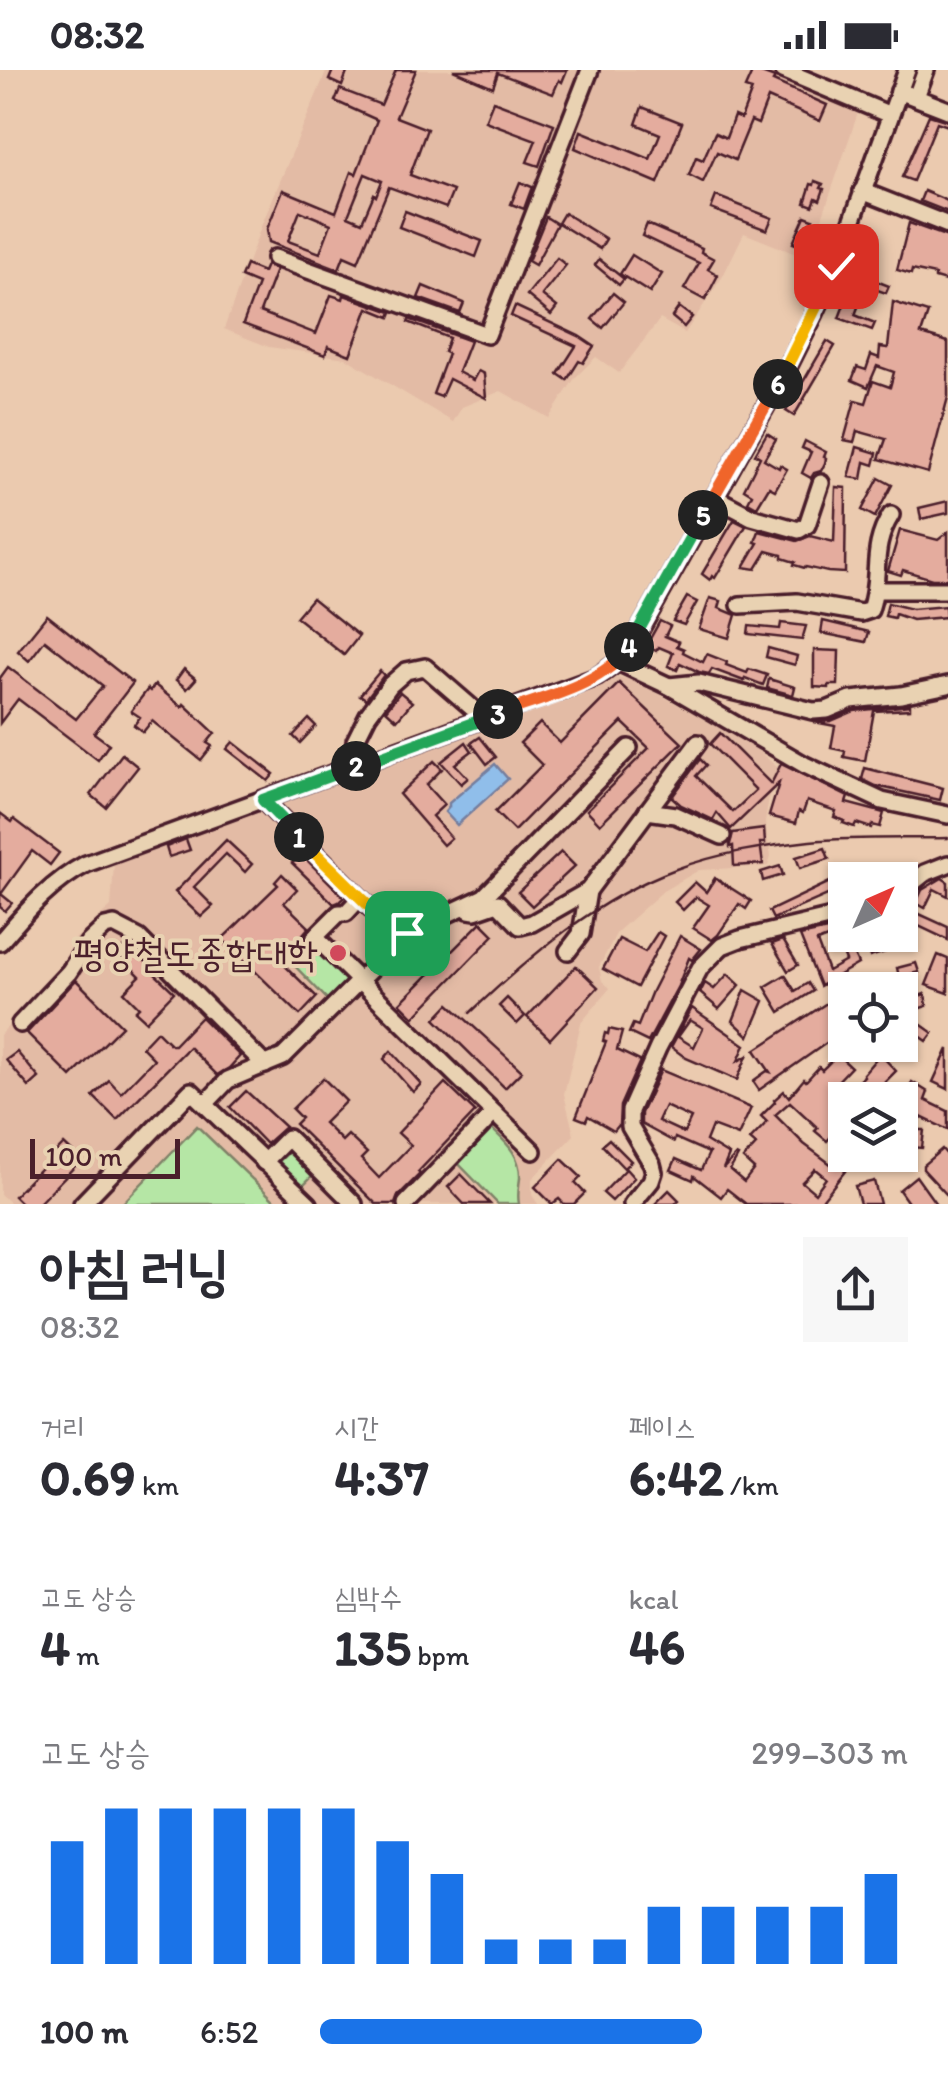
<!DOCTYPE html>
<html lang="ko">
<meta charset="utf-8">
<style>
body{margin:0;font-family:Itim,"Poor Story",sans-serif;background:#f7f7f7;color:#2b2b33;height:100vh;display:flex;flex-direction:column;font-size:38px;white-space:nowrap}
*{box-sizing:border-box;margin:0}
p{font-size:32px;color:#7c7c81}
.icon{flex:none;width:55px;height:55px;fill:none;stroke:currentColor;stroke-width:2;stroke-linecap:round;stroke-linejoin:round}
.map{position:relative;height:1134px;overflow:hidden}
.details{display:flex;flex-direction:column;background:#fff;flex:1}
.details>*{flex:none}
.needle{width:65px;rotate:45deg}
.fabs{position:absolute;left:828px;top:792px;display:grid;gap:20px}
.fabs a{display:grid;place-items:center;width:90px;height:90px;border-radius:0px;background:#fff;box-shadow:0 2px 8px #0004;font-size:50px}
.scale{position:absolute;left:30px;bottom:25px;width:150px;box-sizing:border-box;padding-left:10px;border:5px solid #4a1f2b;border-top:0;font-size:28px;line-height:35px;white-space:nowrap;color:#4a1f2b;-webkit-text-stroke:8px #e9d2b2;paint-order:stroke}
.pin{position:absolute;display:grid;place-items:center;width:85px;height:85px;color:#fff;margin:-42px;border-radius:20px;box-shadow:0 5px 15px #0006}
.km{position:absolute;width:50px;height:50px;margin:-25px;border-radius:50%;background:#222;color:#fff;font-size:28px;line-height:50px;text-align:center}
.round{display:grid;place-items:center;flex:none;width:105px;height:105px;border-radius:0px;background:#f7f7f7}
.head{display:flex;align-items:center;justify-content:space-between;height:170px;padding:0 40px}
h1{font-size:55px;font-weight:700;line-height:75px}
.metrics{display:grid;grid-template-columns:repeat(3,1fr);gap:15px;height:170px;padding:10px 40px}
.metrics div{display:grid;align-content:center}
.metrics b{font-size:50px;font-weight:700}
.metrics small{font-size:28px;font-weight:400}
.metrics p{font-size:28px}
.chart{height:280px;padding:20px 40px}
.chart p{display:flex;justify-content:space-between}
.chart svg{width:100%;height:180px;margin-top:10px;stroke:#1a73e8;stroke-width:6}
ul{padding:0 40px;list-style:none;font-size:32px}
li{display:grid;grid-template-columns:160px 120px 1fr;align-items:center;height:75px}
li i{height:25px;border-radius:12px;background:#1a73e8}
.status{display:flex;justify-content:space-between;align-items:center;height:70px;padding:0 50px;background:#fff;direction:ltr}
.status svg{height:28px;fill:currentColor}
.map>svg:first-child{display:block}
.built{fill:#e3bba5}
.green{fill:#b5e6a5;stroke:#808268;stroke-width:2.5}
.water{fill:#90beea;stroke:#747e9e;stroke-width:2.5}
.building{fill:#e4ac9e;stroke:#4a1f2b;stroke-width:2.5;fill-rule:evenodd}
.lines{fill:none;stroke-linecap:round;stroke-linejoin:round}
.minor-casing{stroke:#4a1f2b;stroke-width:22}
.minor{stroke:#e9d2b2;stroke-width:15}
.rail{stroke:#4a1f2b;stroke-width:2.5}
.split-1-casing{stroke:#fff;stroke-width:20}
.split-2-casing{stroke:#fff;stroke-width:20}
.split-3-casing{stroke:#fff;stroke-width:20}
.split-4-casing{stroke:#fff;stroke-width:20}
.split-5-casing{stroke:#fff;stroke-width:20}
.split-6-casing{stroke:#fff;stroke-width:20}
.split-7-casing{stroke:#fff;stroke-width:20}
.split-1{stroke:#f5b400;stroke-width:12}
.split-2{stroke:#22a559;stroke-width:12}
.split-3{stroke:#22a559;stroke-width:12}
.split-4{stroke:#f0652b;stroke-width:12}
.split-5{stroke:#22a559;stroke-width:12}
.split-6{stroke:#f0652b;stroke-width:12}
.split-7{stroke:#f5b400;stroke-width:12}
.poi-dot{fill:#d1495b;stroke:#e9d2b2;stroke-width:4}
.labels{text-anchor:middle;stroke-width:8;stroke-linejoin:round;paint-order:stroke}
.poi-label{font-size:38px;fill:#4a1f2b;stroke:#e9d2b2;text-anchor:end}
</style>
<div class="status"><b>08:32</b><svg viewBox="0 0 49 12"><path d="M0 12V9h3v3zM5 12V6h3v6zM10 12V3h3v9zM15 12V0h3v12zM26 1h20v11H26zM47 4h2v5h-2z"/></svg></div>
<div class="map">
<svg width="948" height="1134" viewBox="0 0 948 1134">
<rect width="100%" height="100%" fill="#ebcaaf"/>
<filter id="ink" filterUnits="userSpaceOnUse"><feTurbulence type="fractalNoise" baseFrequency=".01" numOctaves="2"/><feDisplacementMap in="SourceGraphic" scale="20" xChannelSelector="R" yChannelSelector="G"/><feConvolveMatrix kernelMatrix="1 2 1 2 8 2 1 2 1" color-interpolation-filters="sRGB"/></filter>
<g filter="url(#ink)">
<g class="built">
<path d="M327 0H766L859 40 808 189 744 163 723 206 685 263 660 249 619 303 596 287 575 308 549 348 501 321 462 337 453 352 346 288 269 277 224 259 262 154Z"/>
<path d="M618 607 635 611 753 676 778 698 770 720 765 753 771 787 768 796 699 800 663 821 617 862 599 897 602 911 610 918 581 953 564 1024 574 1065 532 1109V1125L538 1134H11L0 1124V965L64 896 74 870 111 837 114 794 592 620Z"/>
</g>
<g class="green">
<path d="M311 870 350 910 329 931 290 891Z"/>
<path d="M197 1056 278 1134H122Z"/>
<path d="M490 1057C505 1072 521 1084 520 1108 519 1117 517 1124 519 1134H498L455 1090Z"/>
<path d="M289 1082 312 1106 301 1117 278 1092Z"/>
</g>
<path class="water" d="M495 694 508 709 457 755 445 742 449 737V733Z"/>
<g class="building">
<path d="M333 0H348L342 16 329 10Z"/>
<path d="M396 0H416L396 47 427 59 410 105 453 121 446 138 389 117 358 192 344 186 339 199 269 172 267 159 283 120 336 142 351 102 356 104 377 50 335 31 340 19 381 35ZM365 104 382 111 376 126 374 124 362 152 348 146ZM300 141 331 154 320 183 288 171Z"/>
<path d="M453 0H567L562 12 559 10 553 24 498 3 493 17Z"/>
<path d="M753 0 775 8 773 11 827 35 820 51 768 28 758 54 751 51 735 90 717 82 703 112 689 105 696 87 703 90 715 63 726 68 734 46 741 49 752 20 745 18Z"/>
<path d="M493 31 554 54 539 96 527 92 536 70 485 51Z"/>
<path d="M642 37 682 53 658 113 575 78 581 61 650 89 660 64 636 54Z"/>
<path d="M929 45 948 51V56L937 52 913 111 902 107Z"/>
<path d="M815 111 823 114 821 118 824 119 820 130 816 128 813 136 805 133 811 114 814 115Z"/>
<path d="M520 112 532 117 524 139 511 134Z"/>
<path d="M924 121 948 131V142L920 131Z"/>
<path d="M716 126 772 148 767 160 711 139Z"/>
<path d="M405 141 482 171 476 187 399 157Z"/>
<path d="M564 143 606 169 600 179 558 153Z"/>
<path d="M805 146 813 149 801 176 793 173Z"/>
<path d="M546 147 557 154 535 195 528 191Z"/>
<path d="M909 153 948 167V199L945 211 935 208V205L912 200 911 204 897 200Z"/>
<path d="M647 154 702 178 701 182 714 189 708 199 718 205 705 230 684 219 699 193 642 166Z"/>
<path d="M632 185 662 204 650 223 620 204Z"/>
<path d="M557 188 566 195 542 225 557 237 551 245 527 225Z"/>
<path d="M599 189 624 209 619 215 595 195Z"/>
<path d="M246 195 263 202 266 195 276 200 260 242 316 264 331 225 343 229 344 225 392 242 390 247 368 238 350 285 328 276 325 285 243 254 258 214 241 207Z"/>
<path d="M856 203 889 216 886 223 866 216 855 245 875 253 872 260 839 248Z"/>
<path d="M423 216 464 233 460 243 418 228Z"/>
<path d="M613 223 624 232 603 258 592 249Z"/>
<path d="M893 232 928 243 921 264 948 272V327L928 403 879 389 886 369 857 361 854 372 844 370 855 330 866 333 873 311 890 317 894 302 877 296 868 317 852 310 857 297 866 300 871 285 879 288 880 277 888 278Z"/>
<path d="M515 236 579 266 594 276 583 293 579 291 567 310 558 304 576 276 511 246Z"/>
<path d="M679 237 692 247 684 257 672 247Z"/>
<path d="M409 249 470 271 458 302 473 310 478 301 484 304 486 328 449 309 441 327 433 324 448 284 444 282 449 268 408 252Z"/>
<path d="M827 271 835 276 794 346 786 341Z"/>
<path d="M767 363 776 369 764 389 779 398 780 395 787 399 775 420 769 417 757 437 748 432 752 424 744 419 760 387 755 384Z"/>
<path d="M805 371 826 382 824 387 826 388 825 393 821 401 814 403 811 408 802 403 811 382 802 378Z"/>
<path d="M857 377 877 383 874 395 865 392 862 409 849 407Z"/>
<path d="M879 408 892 415 875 447 862 440Z"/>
<path d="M836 417 846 418 845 503 828 502 806 497 805 498 794 495 795 492 782 488V485L767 481 756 499 744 497 758 473 755 472 759 461 797 471 810 466 834 472Z"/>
<path d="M948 431V443L921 449 919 438Z"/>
<path d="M734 450 746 456 715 508 712 506 710 510 702 504Z"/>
<path d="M900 460 938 470 948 462V509H932L903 500 901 505 888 501Z"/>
<path d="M687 527 697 532 684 555 673 551Z"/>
<path d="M312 528 359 566 344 585 296 547Z"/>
<path d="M710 528 721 531 719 538 736 545 729 568 699 559Z"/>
<path d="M888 533 912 539 945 536 946 547 912 550 895 544 894 548 885 546Z"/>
<path d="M47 545 133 613 94 663 109 674 98 690 18 629 0 653V608L8 597 76 649 103 616 45 570 29 591 18 581Z"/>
<path d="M660 551 670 556 665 566 679 572 677 576 684 579 683 582 703 592 707 584 727 592 726 595 747 603 749 599 767 605 763 615 745 608 744 611 712 599 709 604 699 602 680 593 677 600 668 596 673 583 659 577 656 581 646 576Z"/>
<path d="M823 551 869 562 866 572 821 563Z"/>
<path d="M781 553 806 556 802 570 748 564 749 556 780 559Z"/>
<path d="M768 578 797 586 795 595 766 587Z"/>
<path d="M814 580 839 581 838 615H829V618L814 617Z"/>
<path d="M184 599 196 609 187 619 176 610Z"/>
<path d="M380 601 384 605 366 629 360 625Z"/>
<path d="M769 609 795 617 793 625 767 618Z"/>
<path d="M619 613 682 673 600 754 587 740 649 678 622 652 514 761 495 742 542 695 520 673 540 653 560 673Z"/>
<path d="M155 615 182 637 184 634 215 663 207 673 212 676 201 690 152 651 143 662 134 655 140 647 131 641 148 619 150 621Z"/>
<path d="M400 622 412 632 397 650 386 640Z"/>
<path d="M910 635V639L874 641 865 691 844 687 845 681 831 678 835 656 814 652 831 651 854 641Z"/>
<path d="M309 649 316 656 300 673 293 666Z"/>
<path d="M720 663 771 714 781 694 848 727 846 733 884 743 880 757 872 755 871 758 856 753 854 757 843 753 844 751 834 747 836 741 807 731 803 743 799 741 796 753 769 746 779 713 731 759 717 743 713 750 681 735 672 727 700 689 706 695 696 706 733 742 756 720 710 674Z"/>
<path d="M480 667 496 687 487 694 471 673Z"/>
<path d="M233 672 274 704 268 711 227 679Z"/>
<path d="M466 672 472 681 455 694 468 708 461 714 441 692Z"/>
<path d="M122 684 138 697 106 737 91 725Z"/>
<path d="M434 691 442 699 426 715 444 735 432 746 451 768 443 775 399 724Z"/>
<path d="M865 698 943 718 940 730 876 716 862 709Z"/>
<path d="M0 743 12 752 14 749 59 783 50 795 32 781 1 824 12 833 5 841 0 837Z"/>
<path d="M764 759 765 773H760L763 794 734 796 733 776 730 777V774L733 763Z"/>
<path d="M186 769 190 780 169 787 166 777Z"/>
<path d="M226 770 252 794 245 802 226 784 194 817 213 836 201 847 175 822Z"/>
<path d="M825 778 829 789 800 798 796 787Z"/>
<path d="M561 782 575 796 532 836 518 822Z"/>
<path d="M301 784 344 827 339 832 334 834 292 793Z"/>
<path d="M780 796 783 805 763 811 761 802Z"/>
<path d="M282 804 297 819 284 833 309 857 280 891 317 927 300 945 222 869 278 815 275 812Z"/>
<path d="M715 808 751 831 746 839 739 834 718 865 712 870 693 858 709 835 696 827 683 840 675 832 695 812 706 822Z"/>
<path d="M942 808 948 812V826L934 819 925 838 916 833 922 820Z"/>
<path d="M832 811 837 821 773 849 769 841Z"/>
<path d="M915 842 948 857V870L910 852Z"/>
<path d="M481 852 494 865 414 947 400 933Z"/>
<path d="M845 856V865L858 894 820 916 800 866ZM835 865 846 891 828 901 817 872Z"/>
<path d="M658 862 664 866 637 917 603 899 619 869 645 882Z"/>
<path d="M862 865H897L901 877 870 887Z"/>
<path d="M680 866 701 879 692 890 689 888 678 916 648 972 629 963 633 954 638 956 652 921Z"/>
<path d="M783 870 798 895 788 901 772 874Z"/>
<path d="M127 874 157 902 155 904 174 922 146 951 135 941 139 937 124 922 140 906 118 884Z"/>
<path d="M938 885 948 889V923L926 915Z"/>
<path d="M916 893 919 902 899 907 897 898Z"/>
<path d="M576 896 598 917 550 969 527 947Z"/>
<path d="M728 904 740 915 719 939 700 923 705 913 714 919Z"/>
<path d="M785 905 795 921 808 913 813 921 780 942 765 917Z"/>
<path d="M76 910 122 956 71 1007 27 963Z"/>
<path d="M745 920 764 931 749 966 733 951Z"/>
<path d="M845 921V960L759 1020 753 1011 767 1001 770 1002 755 980Z"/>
<path d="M925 924 927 936 905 943 933 963 927 971 900 952V932Z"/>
<path d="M507 928 525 946 517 954 499 936Z"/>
<path d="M449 934 522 1001 505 1018 435 949Z"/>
<path d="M692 938 745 975 738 991 747 986 737 1010 686 988 671 977ZM690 950 703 958 694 977 678 967Z"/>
<path d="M201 947 240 986 229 998 217 1005 189 977 117 1050 93 1026 109 1010 121 1023 154 989 142 977 157 961 171 975H174Z"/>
<path d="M609 959 622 962 617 980 640 991 620 1036 619 1055 614 1061 588 1046 586 1051 576 1047 606 972 603 971 605 963 608 964Z"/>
<path d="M948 979V1019L933 1012Z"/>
<path d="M391 981 421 1014 413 1022 384 989Z"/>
<path d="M17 982 39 1008 29 1017 6 990Z"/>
<path d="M880 984 896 1001 885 1012 890 1017 880 1030H845V1051L827 1071 815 1061 818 1058 790 1032 775 1045 804 1074 832 1095 839 1086 850 1095 819 1134H746L727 1119 721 1127 694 1106 693 1110 671 1100 676 1089 701 1100 709 1083 675 1068 674 1072 641 1054V1043L661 1000 751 1038 738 1066 712 1056 706 1071 729 1085 723 1099 736 1085 738 1086 730 1100 744 1112 754 1099 743 1089 756 1075 750 1070 767 1052 761 1046 775 1032 774 1030 784 1021 789 1027 804 1009 806 1011 819 997 822 1000 835 987 838 989 840 987 851 997 836 1013 847 1024 864 1006 863 1004ZM665 1036 691 1048 684 1063 658 1051ZM815 1099 826 1108 815 1123 802 1112Z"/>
<path d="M323 1008 346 1031 324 1053 342 1071 348 1065 367 1083 361 1089 379 1108 411 1075 398 1063 445 1013 475 1042 418 1102 420 1104 398 1126 395 1134H376L295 1054 301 1048 292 1039Z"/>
<path d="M912 1012 928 1022 925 1030 948 1041V1060L900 1037Z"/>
<path d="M246 1021 285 1057 266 1074 230 1037Z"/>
<path d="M913 1060H924L922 1078 911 1077Z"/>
<path d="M609 1069 631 1091 624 1098 602 1075Z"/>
<path d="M64 1074 81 1090 38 1134H22L14 1126Z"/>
<path d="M942 1079 948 1086V1126L923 1099V1095Z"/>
<path d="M562 1089 581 1107 575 1113 585 1123 574 1134H564L559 1129 552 1134 535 1117Z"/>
<path d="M626 1099 634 1108 612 1131 603 1123Z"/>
<path d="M461 1104 490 1134H464L448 1117Z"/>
<path d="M916 1106 936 1134H909L899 1120Z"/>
<path d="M874 1111 880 1134H860L855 1116Z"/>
<path d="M669 1120 679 1130 675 1134H655Z"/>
</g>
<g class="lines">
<g class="minor-casing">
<g id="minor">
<path d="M783 0 890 45"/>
<path d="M899 21 948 40"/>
<path d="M916 27 926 0"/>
<path d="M862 121 948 155"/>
<path d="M275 188 487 265 590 0"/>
<path d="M714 427 752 447 799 460 807 455 821 413"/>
<path d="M877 520H948"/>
<path d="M740 535 797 532 861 543 870 540C882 505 869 480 891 445"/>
<path d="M618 592 669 616 805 695 882 731 948 745"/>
<path d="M669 616 699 613 813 641 827 640 851 630 901 625 948 615"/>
<path d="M351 698 355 671 368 645 390 615 406 601 425 597 485 649"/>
<path d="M263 730 360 828"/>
<path d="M647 741 675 745 722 766"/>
<path d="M900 823 925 803 948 794"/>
<path d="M469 840 475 841 498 833 520 856 532 853 588 821 698 673"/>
<path d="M402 867 360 828 346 843H339L315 867 533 1081"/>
<path d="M0 872C26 842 50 813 86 794L597 607 618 592 636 567 788 297 815 243 836 196 907 0"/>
<path d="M568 881 581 864 588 821"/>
<path d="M20 954 69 902 88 873 105 857 114 855 139 868 265 995"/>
<path d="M205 1034 228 1010 283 987 407 863 484 827 629 678"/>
<path d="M264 1092 288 1068 354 1134"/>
<path d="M82 1134 191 1021 309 1134"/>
<path d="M406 1134 494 1043"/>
<path d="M632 1134 651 1111 654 1102 652 1094 630 1057V1041L658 978 700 898 722 876 740 869 845 844"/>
</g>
</g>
<use href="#minor" class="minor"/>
<path class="rail" d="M470 943C530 886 597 828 676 799 719 783 765 776 810 771 856 767 902 769 948 768"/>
</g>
</g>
<g class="lines" filter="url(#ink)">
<g class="split-1-casing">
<path id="split-1" d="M299 767 402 868 407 863"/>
</g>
<g class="split-2-casing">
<path id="split-2" d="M299 767 263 730 356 696"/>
</g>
<g class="split-3-casing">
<path id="split-3" d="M356 696 498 644"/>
</g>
<g class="split-4-casing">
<path id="split-4" d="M498 644C541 628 602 616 629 577"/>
</g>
<g class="split-5-casing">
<path id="split-5" d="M629 577 703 445"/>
</g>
<g class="split-6-casing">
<path id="split-6" d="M703 445 778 314"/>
</g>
<g class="split-7-casing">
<path id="split-7" d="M778 314 836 196"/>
</g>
<use href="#split-1" class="split-1"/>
<use href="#split-2" class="split-2"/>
<use href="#split-3" class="split-3"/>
<use href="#split-4" class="split-4"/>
<use href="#split-5" class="split-5"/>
<use href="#split-6" class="split-6"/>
<use href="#split-7" class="split-7"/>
</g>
<circle class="poi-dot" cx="338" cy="883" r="10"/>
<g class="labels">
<g class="poi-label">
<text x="318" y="896">평양철도종합대학</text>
</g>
</g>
</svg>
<div class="fabs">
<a><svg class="needle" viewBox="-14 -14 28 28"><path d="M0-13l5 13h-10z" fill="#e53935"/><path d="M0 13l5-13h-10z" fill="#7c7c81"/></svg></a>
<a><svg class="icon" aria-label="locate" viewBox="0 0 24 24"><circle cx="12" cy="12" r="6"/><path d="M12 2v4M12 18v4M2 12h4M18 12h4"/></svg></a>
<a><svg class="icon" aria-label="layers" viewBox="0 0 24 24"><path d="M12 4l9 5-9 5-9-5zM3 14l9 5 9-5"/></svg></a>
</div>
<div class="scale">100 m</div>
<div class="pin" style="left:407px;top:863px;background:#1e9e55"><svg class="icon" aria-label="arrive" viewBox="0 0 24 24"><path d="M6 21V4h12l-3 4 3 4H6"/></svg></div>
<div class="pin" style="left:836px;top:196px;background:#d93025"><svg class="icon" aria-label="check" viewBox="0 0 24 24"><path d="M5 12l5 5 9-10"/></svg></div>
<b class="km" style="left:299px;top:767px">1</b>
<b class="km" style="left:356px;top:696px">2</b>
<b class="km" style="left:498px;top:644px">3</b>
<b class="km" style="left:629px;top:577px">4</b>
<b class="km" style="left:703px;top:445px">5</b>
<b class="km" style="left:778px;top:314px">6</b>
</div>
<section class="details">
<div class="head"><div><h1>아침 러닝</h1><p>08:32</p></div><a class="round"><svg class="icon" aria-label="share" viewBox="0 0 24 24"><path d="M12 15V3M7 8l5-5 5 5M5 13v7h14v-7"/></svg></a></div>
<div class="metrics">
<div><p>거리</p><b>0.69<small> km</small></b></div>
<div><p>시간</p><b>4:37</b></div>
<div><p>페이스</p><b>6:42<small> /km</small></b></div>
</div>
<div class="metrics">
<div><p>고도 상승</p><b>4<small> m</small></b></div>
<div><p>심박수</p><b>135<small> bpm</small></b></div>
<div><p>kcal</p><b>46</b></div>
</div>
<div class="chart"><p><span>고도 상승</span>299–303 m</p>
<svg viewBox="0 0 160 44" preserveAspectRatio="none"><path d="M5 44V14M15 44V6M25 44V6M35 44V6M45 44V6M55 44V6M65 44V14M75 44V22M85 44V38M95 44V38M105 44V38M115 44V30M125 44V30M135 44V30M145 44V30M155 44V22"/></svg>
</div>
<ul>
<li><b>100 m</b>6:52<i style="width:65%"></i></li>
</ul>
</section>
